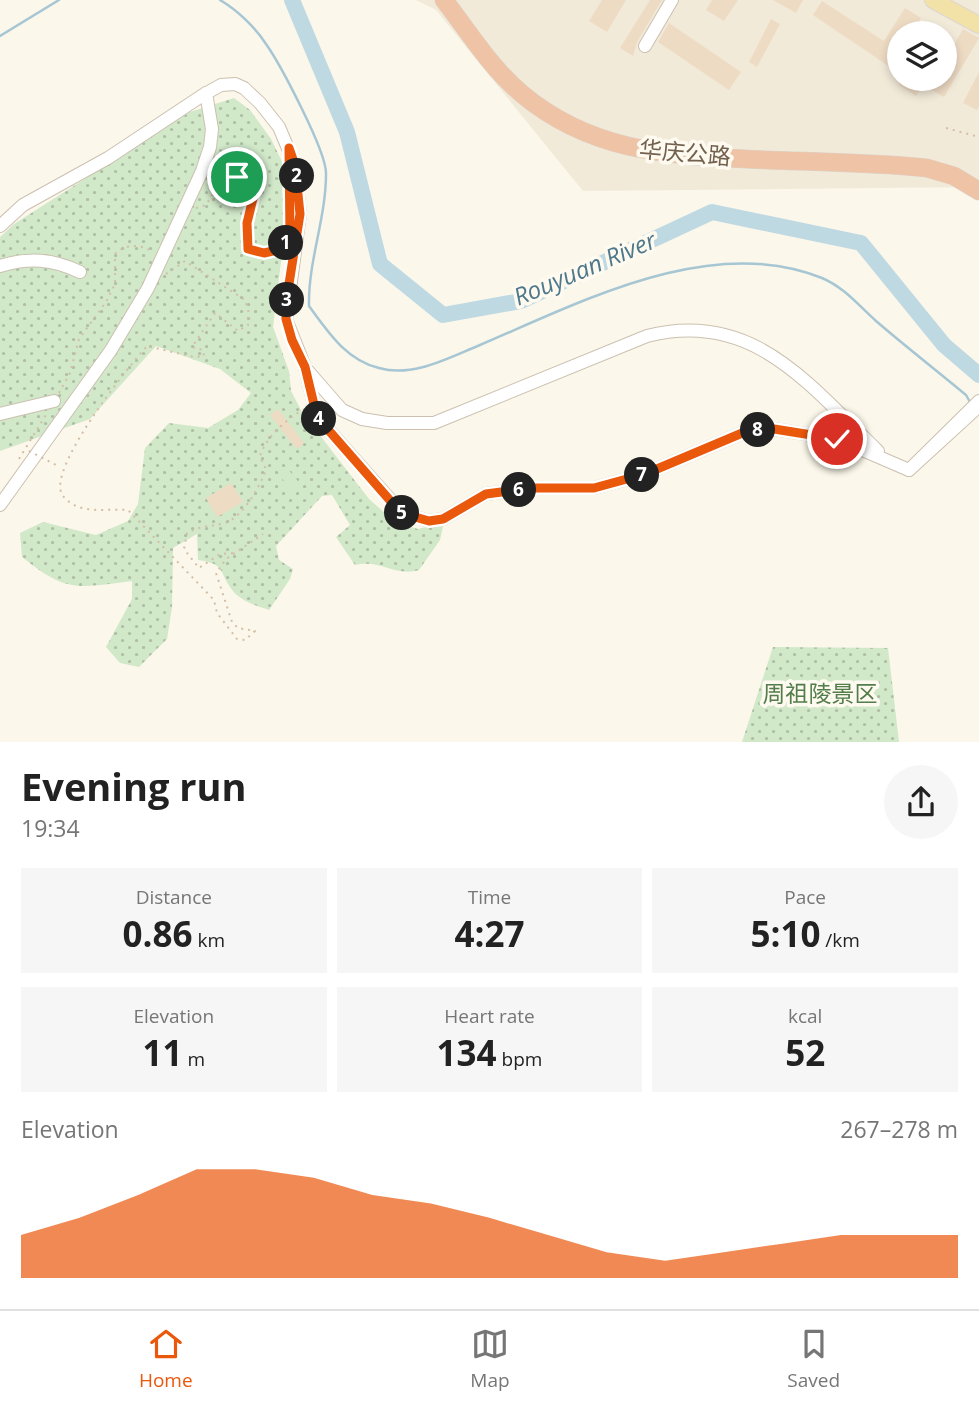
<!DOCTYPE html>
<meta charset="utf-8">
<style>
body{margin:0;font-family:"Open Sans","Noto Sans SC",sans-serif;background:#f6f6f6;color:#222;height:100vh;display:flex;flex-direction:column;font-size:26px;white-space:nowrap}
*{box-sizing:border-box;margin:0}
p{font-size:23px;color:#767676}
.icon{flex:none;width:38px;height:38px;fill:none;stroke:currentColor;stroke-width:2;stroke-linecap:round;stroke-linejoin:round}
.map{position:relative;height:742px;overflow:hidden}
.drawer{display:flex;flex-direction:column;background:#fff;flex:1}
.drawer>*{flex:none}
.buttons{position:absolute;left:887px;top:21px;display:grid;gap:14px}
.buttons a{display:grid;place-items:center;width:70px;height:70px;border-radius:50%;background:#fff;box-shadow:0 4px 10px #0003;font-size:35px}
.pin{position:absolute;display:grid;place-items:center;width:60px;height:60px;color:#fff;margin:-30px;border:4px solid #fff;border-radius:50%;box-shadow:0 2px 7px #0007}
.km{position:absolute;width:35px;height:35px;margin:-18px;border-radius:50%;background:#222;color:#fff;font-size:19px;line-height:35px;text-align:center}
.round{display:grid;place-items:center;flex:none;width:74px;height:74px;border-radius:37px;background:#f6f6f6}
.head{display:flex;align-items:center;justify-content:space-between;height:119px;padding:0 21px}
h1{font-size:38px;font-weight:700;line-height:52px}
.figures{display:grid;grid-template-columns:repeat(3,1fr);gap:10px;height:119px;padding:7px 21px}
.figures div{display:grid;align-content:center;border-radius:0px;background:#f6f6f6;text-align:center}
.figures b{font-size:35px;font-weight:700}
.figures small{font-size:19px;font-weight:400}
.figures p{font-size:19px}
.chart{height:196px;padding:14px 21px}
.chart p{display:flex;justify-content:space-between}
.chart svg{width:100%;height:126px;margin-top:7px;fill:#ea580c;opacity:.7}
.dock{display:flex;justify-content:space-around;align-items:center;height:98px;border-top:2px solid #e0e0e0;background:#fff;font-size:19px;color:#767676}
.dock a{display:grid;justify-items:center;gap:4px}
.dock .on{color:#ea580c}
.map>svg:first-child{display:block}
.residential{fill:#f2ead9;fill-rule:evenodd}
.grass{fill:url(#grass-dots)}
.garden{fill:#d1e8c9}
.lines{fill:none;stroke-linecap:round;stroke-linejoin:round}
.stream{stroke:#a7c6d4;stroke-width:2.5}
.river{stroke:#bfd9e3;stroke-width:16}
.building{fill:#eedbc4}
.minor-casing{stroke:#ccc0b0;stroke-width:14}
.major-casing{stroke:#dbd6d1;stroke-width:18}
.highway-casing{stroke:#dbd6d1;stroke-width:19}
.path{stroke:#d3bea6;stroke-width:2;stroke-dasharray:2 5;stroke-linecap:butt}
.minor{stroke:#fff;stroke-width:12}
.major{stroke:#f3e2a8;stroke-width:16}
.highway{stroke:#efc4a6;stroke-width:18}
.path-bridge{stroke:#d3bea6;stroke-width:2;stroke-dasharray:2 5;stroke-linecap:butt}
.route-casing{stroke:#fff;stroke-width:14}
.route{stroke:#ea580c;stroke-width:9}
.labels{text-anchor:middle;stroke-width:7;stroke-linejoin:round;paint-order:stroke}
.street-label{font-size:23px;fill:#73614f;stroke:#fefaf0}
.park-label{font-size:23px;fill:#537d4b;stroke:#fefaf0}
.water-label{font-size:24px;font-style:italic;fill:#4e788b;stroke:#fefaf0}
</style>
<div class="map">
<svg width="979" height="742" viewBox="0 0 979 742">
<defs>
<pattern id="grass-dots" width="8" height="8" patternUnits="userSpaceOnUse" patternTransform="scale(1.75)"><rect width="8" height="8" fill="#d1e8c9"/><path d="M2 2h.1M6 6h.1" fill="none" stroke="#aebfa6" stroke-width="1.8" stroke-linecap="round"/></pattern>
</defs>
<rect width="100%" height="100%" fill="#fbf7ea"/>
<path class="residential" d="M416 0H979V187L583 191 436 10ZM900 33H945V79H900Z"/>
<g class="grass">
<path d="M234 98 250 110 271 139 291 180 273 327 289 371 291 391 302 412 369 499 395 522 418 529 444 522 440 540 419 570C395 577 381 559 355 565L336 537 350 525 332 495 322 496 276 546 279 560 293 569 290 579 269 610C257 606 241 601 233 591 218 572 227 564 198 560L197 534 173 548 172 607 167 639 139 667 120 663 106 647 132 599V581C76 588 67 593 22 557L20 533 43 522 96 535 128 521 138 504 145 448 169 423 208 428 238 410 251 393 220 369 156 346 90 419 0 451V237L14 224 190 112Z"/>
<path d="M773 647 888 648 899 742H742Z"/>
</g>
<path class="garden" d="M287 468 301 485 293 492 279 475Z"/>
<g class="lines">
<g class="stream">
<path d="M220 0C237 10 255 27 266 44 280 64 327 152 326 174 326 219 308 261 309 306 328 332 346 360 379 368 413 378 450 357 480 345 581 302 711 233 822 278 845 288 858 305 876 321 905 346 936 370 966 395L970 402"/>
<path d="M0 36 59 0"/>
</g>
<path class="river" d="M292 0 347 132 380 264 443 315 521 301 712 212 861 243 944 345 979 375"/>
</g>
<g class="building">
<path d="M602 0H626L607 32 589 21Z"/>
<path d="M650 0H662L637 42 633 56 620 48Z"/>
<path d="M712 0H738L724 21 706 10Z"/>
<path d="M773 0H803L796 13Z"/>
<path d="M822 1 884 41 905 8 921 18 912 33H900V53L890 67 813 15Z"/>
<path d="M771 19 780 24 757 67 749 62Z"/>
<path d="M669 23 741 72 729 90 658 42Z"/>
<path d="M963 29 979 38 944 97 923 85 916 96 899 85 903 79H945V60Z"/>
<path d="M979 72V106L977 110 963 103Z"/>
<path d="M278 409 304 443 297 449 270 415Z"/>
<path d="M231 483 243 502 217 517 206 498Z"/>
</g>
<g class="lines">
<g class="minor-casing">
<g id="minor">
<path d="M645 46 672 0"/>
<path d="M0 226 23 205 108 158 203 95 221 85 235 84 244 88 260 103 279 127 295 165 300 214 286 319 305 367 317 417 402 513 429 521 443 519 486 494 532 488H594L645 474 747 431 774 429 837 439 909 470"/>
<path d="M0 266C29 257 53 259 80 272"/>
<path d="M308 371 342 410 362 419 387 423H434L647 336C753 309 809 385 878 451"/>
<path d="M979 401 909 470 979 406"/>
<path d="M0 414 54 401"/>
<path d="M0 505 111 350 148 288 202 171 210 147 212 129 206 93"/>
</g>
</g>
<g class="major-casing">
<path id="major" d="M933 0 979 25"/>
</g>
<g class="highway-casing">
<path id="highway" d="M444 0C469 32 490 67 522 94 589 150 663 155 746 159 806 162 867 162 927 168L954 176 979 191"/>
</g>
<g class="path">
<path d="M946 128 979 137"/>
<path d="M196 208 206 205 217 187 237 177 249 181 255 190 247 223 248 249 264 253 284 246"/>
<path d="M166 274 185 261 245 300 249 313 248 325 238 331 215 313 192 347 203 350 204 356 194 357 147 346C128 367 44 472 63 496 79 516 107 508 128 510L214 600 217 613 237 639 245 640 255 631 238 628 232 622 216 573 226 559 263 534"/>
<path d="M59 393 70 373 79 339 106 302 115 284V254C125 244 139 244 152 251"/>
<path d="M19 459 47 413"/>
<path d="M233 553 220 554 199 568 184 549 187 533C201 525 211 527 225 523 243 517 261 485 266 469L260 457C264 439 288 417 305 409"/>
</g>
<use href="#minor" class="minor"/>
<use href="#major" class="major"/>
<use href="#highway" class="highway"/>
<path class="path-bridge" d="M29 451 58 466"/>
</g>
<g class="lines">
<g class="route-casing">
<path id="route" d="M237 177 249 181 255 190 247 223 248 249 264 253 282 249 290 237 289 148 295 165 300 214 286 303V319L292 340 305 367 317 417 401 513 429 521 443 519 486 494 532 488H594L645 474 747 431 774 429 837 439"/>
</g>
<use href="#route" class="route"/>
</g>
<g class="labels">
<g class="street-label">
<text transform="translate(685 153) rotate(5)" y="8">华庆公路</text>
</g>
<g class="park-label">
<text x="820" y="702">周祖陵景区</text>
</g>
<g class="water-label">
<text transform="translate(585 269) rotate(-23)" y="8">Rouyuan River</text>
</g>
</g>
</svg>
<div class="buttons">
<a><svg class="icon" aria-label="layers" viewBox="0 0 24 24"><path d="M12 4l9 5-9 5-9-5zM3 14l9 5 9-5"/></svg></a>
</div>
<div class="pin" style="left:237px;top:177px;background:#1e9e55"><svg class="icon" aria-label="arrive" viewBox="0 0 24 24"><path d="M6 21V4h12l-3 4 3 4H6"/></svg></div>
<div class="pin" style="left:837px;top:439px;background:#d93025"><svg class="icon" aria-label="check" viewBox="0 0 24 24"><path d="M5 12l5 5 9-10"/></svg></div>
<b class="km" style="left:286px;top:243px">1</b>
<b class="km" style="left:297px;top:176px">2</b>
<b class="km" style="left:287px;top:300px">3</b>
<b class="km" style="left:319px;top:419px">4</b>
<b class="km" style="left:402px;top:513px">5</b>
<b class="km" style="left:519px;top:490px">6</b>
<b class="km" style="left:642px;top:475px">7</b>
<b class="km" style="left:758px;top:430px">8</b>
</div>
<section class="drawer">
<div class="head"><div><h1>Evening run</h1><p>19:34</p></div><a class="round"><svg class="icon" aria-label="share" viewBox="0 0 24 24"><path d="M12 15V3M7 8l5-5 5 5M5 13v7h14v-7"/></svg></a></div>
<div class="figures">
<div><p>Distance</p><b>0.86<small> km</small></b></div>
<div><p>Time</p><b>4:27</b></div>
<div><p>Pace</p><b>5:10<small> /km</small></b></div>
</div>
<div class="figures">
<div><p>Elevation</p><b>11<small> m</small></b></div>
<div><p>Heart rate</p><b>134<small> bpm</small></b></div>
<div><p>kcal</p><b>52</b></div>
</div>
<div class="chart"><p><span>Elevation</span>267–278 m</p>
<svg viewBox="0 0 160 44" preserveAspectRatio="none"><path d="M0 44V29L10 23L20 15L30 6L40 6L50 9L60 15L70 18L80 23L90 29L100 35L110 38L120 35L130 32L140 29L150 29L160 29V44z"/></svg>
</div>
</section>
<nav class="dock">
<a class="on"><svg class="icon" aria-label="home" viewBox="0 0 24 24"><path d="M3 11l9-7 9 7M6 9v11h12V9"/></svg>Home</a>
<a><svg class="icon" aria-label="map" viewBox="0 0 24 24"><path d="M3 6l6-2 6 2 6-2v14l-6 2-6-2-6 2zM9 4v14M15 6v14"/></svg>Map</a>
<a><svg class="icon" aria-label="saved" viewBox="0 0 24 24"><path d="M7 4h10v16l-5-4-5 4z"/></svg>Saved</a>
</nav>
